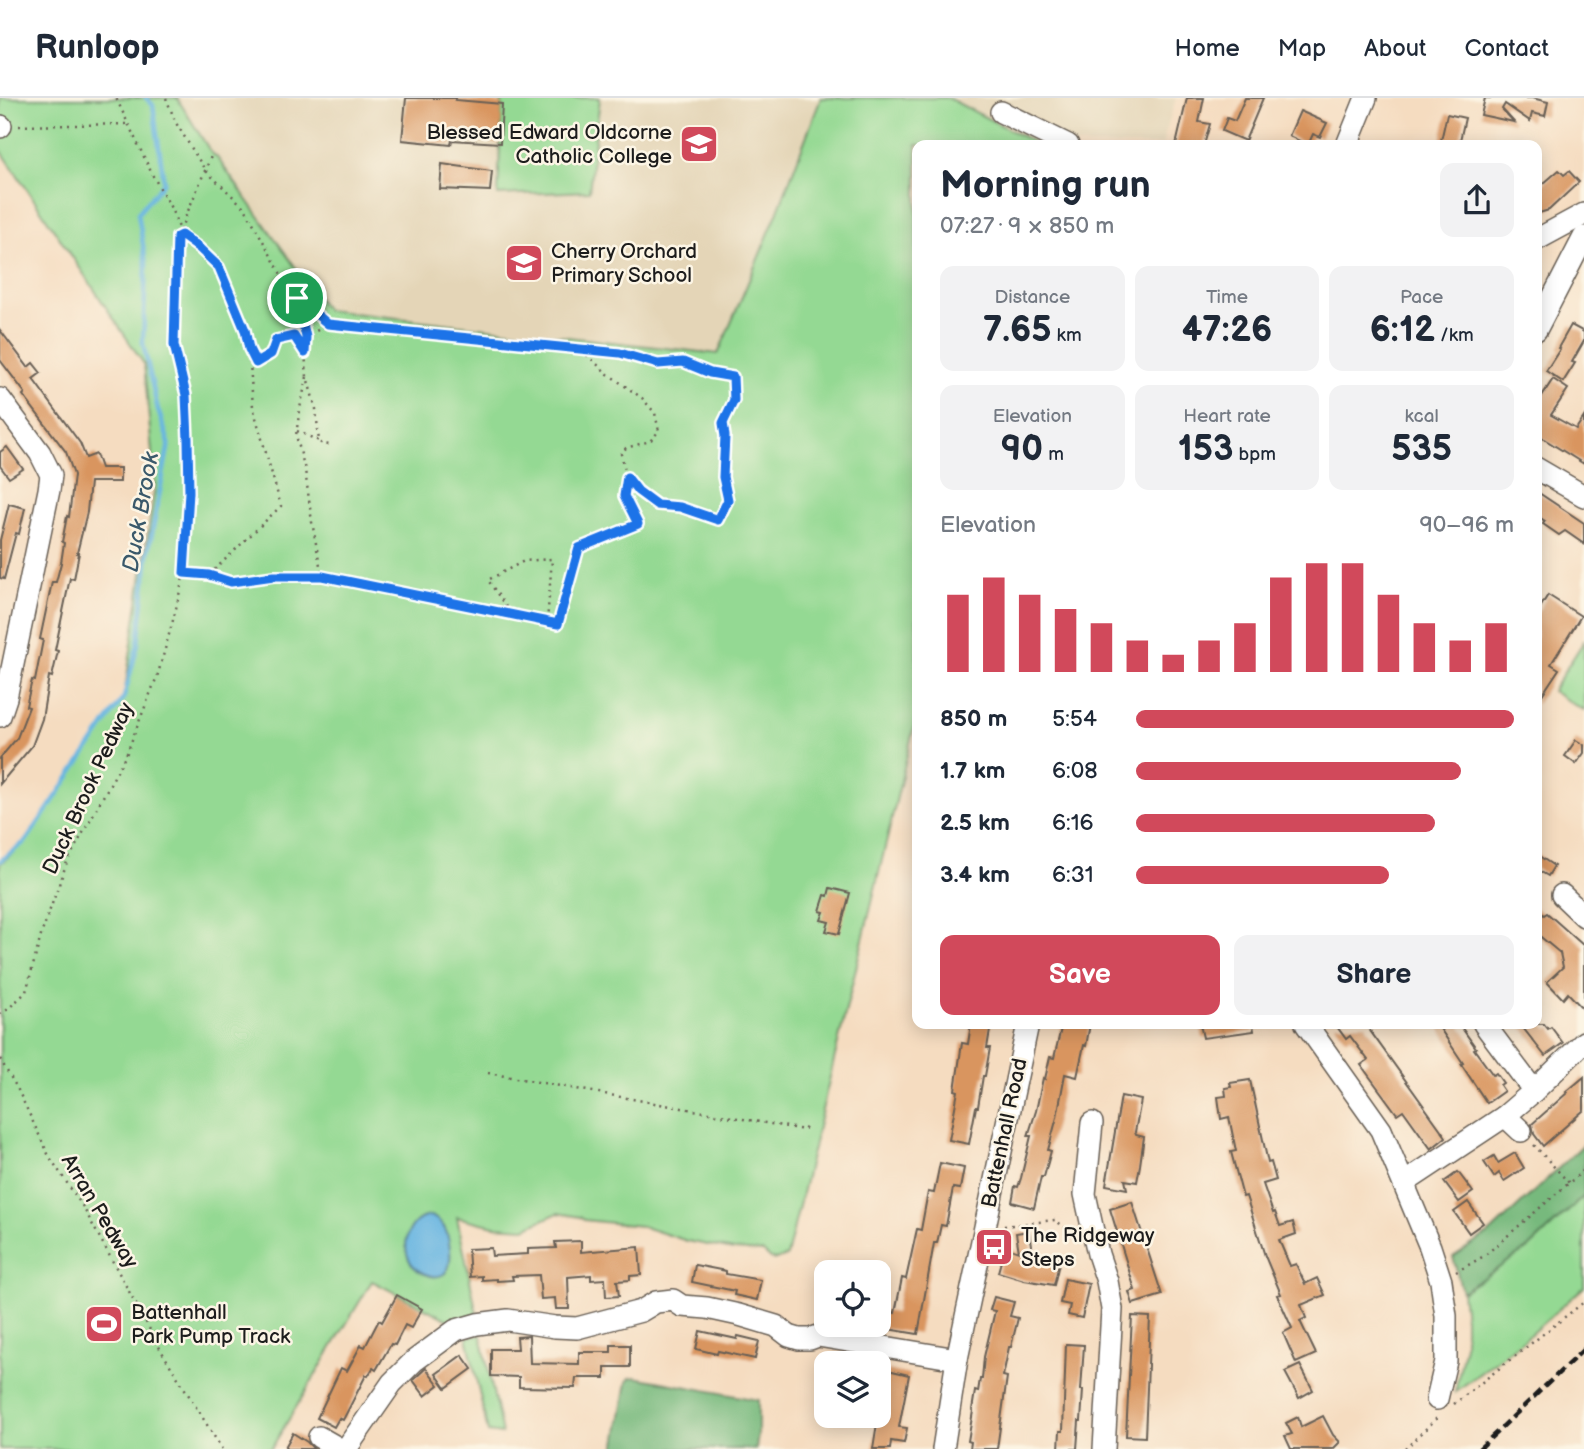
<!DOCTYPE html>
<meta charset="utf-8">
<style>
body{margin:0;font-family:"Balsamiq Sans",sans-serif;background:#f2f2f3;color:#1f2937;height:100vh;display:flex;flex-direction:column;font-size:26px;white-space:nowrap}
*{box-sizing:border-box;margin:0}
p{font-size:23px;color:#747a83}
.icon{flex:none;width:38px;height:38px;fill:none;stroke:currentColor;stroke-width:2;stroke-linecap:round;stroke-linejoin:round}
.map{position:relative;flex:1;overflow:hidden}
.side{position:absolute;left:912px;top:42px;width:630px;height:889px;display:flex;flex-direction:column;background:#fff;border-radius:14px;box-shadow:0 4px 18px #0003}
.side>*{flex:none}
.buttons{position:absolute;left:814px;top:1162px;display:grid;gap:14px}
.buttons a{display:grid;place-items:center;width:77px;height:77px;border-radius:14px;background:#fff;box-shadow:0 4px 18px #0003;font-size:35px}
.pin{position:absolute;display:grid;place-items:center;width:60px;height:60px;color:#fff;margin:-30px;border:4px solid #fff;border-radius:50%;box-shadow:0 2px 7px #0007}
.round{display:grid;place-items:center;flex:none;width:74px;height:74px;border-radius:14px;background:#f2f2f3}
.head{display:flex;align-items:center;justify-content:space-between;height:119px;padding:0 28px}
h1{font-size:38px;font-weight:800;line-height:52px}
.stats{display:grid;grid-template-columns:repeat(3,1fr);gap:10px;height:119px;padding:7px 28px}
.stats div{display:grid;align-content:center;border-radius:14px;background:#f2f2f3;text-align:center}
.stats b{font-size:35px;font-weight:800}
.stats small{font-size:19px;font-weight:400}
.stats p{font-size:19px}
.chart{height:196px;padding:14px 28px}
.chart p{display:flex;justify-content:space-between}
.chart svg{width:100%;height:126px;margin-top:7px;stroke:#d1495b;stroke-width:6}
.action{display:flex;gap:14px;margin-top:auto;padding:14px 28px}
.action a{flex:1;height:80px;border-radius:14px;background:#d1495b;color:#fff;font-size:28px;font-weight:800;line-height:80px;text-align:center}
.action a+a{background:#f2f2f3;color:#1f2937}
ul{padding:0 28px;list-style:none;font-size:23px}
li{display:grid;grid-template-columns:112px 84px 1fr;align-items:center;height:52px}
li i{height:18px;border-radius:9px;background:#d1495b}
header{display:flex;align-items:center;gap:42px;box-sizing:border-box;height:98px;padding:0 35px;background:#fff;border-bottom:2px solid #e0e1e3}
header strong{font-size:33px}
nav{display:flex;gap:38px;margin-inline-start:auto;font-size:24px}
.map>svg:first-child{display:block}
.built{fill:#e4d5b7}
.green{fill:#94d993;stroke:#587a58;stroke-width:2}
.forest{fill:#77b97d;stroke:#4a6a4c;stroke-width:2}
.water{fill:#68b5e1;stroke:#42687e;stroke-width:2}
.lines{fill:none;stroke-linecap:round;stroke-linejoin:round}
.stream{stroke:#68b5e1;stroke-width:4.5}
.building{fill:#d9955e}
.minor-casing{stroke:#685f55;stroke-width:24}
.path{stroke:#685f55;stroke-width:2.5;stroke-dasharray:2 5;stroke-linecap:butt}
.minor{stroke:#fff;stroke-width:21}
.rail{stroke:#1c1c1c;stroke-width:4.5;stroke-dasharray:10 5;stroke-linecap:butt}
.route-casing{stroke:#fff;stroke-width:14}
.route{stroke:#1a73e8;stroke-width:9}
.labels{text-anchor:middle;stroke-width:5;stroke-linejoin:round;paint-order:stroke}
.poi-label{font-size:21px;fill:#1c1c1c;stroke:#fcf5e5;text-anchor:start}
.street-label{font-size:21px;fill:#1c1c1c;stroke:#fcf5e5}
.water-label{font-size:23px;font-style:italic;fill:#3a596b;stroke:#fcf5e5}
</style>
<header>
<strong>Runloop</strong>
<nav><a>Home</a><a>Map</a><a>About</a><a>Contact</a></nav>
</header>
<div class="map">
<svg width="1584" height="1351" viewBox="0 0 1584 1351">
<rect width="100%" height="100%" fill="#fcf5e5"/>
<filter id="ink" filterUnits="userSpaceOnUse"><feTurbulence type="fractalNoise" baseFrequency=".0143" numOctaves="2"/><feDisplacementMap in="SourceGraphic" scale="14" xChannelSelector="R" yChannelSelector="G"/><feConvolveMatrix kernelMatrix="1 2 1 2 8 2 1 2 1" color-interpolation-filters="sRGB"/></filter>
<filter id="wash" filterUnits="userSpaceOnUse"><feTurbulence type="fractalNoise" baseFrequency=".00686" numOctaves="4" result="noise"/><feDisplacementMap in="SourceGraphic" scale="28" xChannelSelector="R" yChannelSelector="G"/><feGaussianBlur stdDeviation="1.57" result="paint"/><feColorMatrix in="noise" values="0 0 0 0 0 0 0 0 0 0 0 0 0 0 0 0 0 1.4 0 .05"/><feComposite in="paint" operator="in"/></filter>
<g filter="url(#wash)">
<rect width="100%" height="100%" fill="#f5dcc0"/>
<g class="built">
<path d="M177 0H502L498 97 588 93 600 0H821L776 118 718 256 326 212 216 59 212 56Z"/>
<path d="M948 0H1176L1162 47H1039Z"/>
</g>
<g class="green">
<path d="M0 0H177L212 56 216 58 326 212 718 256 776 118 821 0H948L1039 47H917V616L787 1158 776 1162 771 1161 763 1154 734 1152 687 1143 641 1128 584 1122 580 1119 558 1115 525 1130 494 1128 457 1119 477 1216 452 1224 372 1183 271 1351H0V766L26 743 124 599 155 388 144 266 0 51Z"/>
<path d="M502 0H600L589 93 498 97Z"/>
<path d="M1584 543V613L1552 593Z"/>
<path d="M1584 1098V1189L1525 1241 1455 1294 1465 1247V1221L1462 1194 1530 1149Z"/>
<path d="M481 1237 502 1336 488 1334 467 1239Z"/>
</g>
<g class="forest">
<path d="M1584 1046V1098L1530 1149 1462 1194 1453 1159 1491 1134Z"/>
<path d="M635 1279 758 1302V1337L756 1351H615L627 1284 630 1280Z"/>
</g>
<path class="water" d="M431 1118C434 1120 438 1121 440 1124 450 1133 455 1167 444 1176 439 1179 433 1179 428 1177 395 1168 402 1119 431 1118Z"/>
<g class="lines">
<path class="stream" d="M0 763 26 743 124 599 138 546 148 456 169 345 158 312 143 245 146 166 138 115 164 84 153 7 146 0"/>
</g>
<g id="blocks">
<g class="building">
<path d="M406 0H456L455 2 502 6 500 45 452 42 451 47 402 42Z"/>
<path d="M1187 0H1204L1199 24 1210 26 1204 47H1176Z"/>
<path d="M1245 0H1263L1245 43 1222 33 1227 20 1235 23Z"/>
<path d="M1485 0H1532L1548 4 1545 18 1532 15 1530 23 1505 6 1502 11 1514 24 1481 17Z"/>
<path d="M1300 13 1327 25 1320 39 1313 36 1308 47 1289 38Z"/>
<path d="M1447 16 1465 20 1459 47H1440Z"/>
<path d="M442 66 492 73 490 93 440 91Z"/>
<path d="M1559 72 1564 77 1569 73 1579 84 1549 112 1536 116V92Z"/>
<path d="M1571 227 1584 234V243L1572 264 1575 265 1563 284 1546 273 1560 251 1558 250Z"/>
<path d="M0 232 28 269 33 265 41 275 33 281 80 345 86 360 96 356 101 370H120V384H90L87 414 77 455H79L74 481 70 480 55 552 58 553 52 579 49 578 42 621 32 648 0 686V660L17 640 29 609 26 608 32 582 35 583 43 542 40 541 52 484H56L61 465 64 445 62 444 67 418 69 419 74 377 66 354 23 297 25 295 0 262Z"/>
<path d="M1553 281 1568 291 1551 317 1576 331 1584 319V366L1536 336V307Z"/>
<path d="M7 349 23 371 9 380 0 368V354Z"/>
<path d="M1536 393 1584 425V446L1565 433 1559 437 1543 426 1545 423 1536 417Z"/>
<path d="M9 406 25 410 19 436 16 435 4 481 0 480V442Z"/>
<path d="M1548 497 1581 518 1551 566 1559 571 1536 606V516Z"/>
<path d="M1576 642 1584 647V655L1576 666 1565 658Z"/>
<path d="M1536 756 1554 768 1548 778 1536 771Z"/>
<path d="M830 790 850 795 839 836 826 833 829 824 821 822 824 814 820 813 825 797 828 798Z"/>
<path d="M1536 810 1544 817 1547 815 1584 848V912L1568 895 1563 901 1547 884 1563 869 1560 855 1536 835Z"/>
<path d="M971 926H991L987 950H990L985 978H983L978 1009H976L969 1046 949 1042 958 993 955 992 962 945 968 946Z"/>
<path d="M1062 926H1090L1086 948 1084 947 1077 979 1065 976 1057 1019 1048 1052 1051 1053 1044 1079H1041L1034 1110 1012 1104 1015 1088 1018 1089 1021 1080 1031 1038H1028L1036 1013 1043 980 1045 981 1050 959 1054 960Z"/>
<path d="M1200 926H1253L1254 933 1203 940Z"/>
<path d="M1335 926H1368L1366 927 1446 1039 1431 1051 1403 1012 1397 1016 1361 967 1368 962 1350 938 1346 941Z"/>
<path d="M1437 926H1459L1476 950 1474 951 1493 977 1496 975 1503 985 1500 987 1504 993 1487 1005 1461 966 1463 965Z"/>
<path d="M1520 926H1544L1548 931 1551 929 1563 945 1545 958Z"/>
<path d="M1584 979V1012L1543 1048 1534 1036 1532 1026 1567 995 1566 994Z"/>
<path d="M1250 982 1268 1065 1271 1064 1276 1082 1263 1086 1273 1115 1275 1114 1280 1128 1293 1124 1296 1136 1279 1142 1290 1168 1296 1166 1305 1186 1317 1180 1325 1197 1301 1207 1306 1220 1300 1223 1316 1256 1296 1265 1283 1235 1292 1230 1277 1197 1281 1196 1265 1158 1246 1098 1243 1099 1231 1054 1236 1053 1229 1019 1221 1021 1218 999 1226 998 1225 990 1231 989 1230 985Z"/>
<path d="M1121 998 1141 1002 1135 1034 1136 1037 1144 1039 1140 1067 1137 1084 1125 1082 1127 1091 1106 1087Z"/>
<path d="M1515 1055 1524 1070 1504 1083 1499 1075 1494 1079 1484 1064 1494 1058 1498 1065Z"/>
<path d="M940 1065 964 1070 960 1091 953 1090 946 1128 941 1127 937 1145H934L918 1236 881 1230 884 1213 895 1215 902 1180 906 1181 917 1131 921 1132 928 1094 934 1095Z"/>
<path d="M1458 1074 1473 1094 1459 1104 1444 1084Z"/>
<path d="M1132 1104 1162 1197 1133 1206 1129 1194 1135 1192 1110 1111Z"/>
<path d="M1468 1104 1483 1125 1469 1135 1454 1114Z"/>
<path d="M1029 1133 1032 1155 1060 1161 1054 1187 1024 1182 998 1174 1005 1149 1019 1154 1016 1135Z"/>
<path d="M581 1143V1154L639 1149 641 1177 630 1178V1182L617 1183 619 1198 606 1199 605 1181 591 1182V1177L568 1179 569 1211H556L555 1200 541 1201 539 1177 512 1178 513 1182 497 1183V1181L482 1182V1178L470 1179 468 1151 491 1150 492 1158 528 1156V1151L556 1150 555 1144Z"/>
<path d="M695 1167 726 1173V1176L761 1182 757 1202 734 1197 735 1193 692 1184Z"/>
<path d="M1065 1181 1089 1186 1082 1220 1068 1217 1070 1207 1060 1205Z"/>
<path d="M397 1197 422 1211 411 1230 405 1227 395 1247 391 1246 376 1272 373 1270 368 1278 366 1277 343 1322 339 1320 334 1329 317 1320 341 1270 347 1273 361 1247 365 1249 379 1222 382 1224Z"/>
<path d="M994 1199 1014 1204 1010 1218 1018 1220 1011 1249H1009L1003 1278 1007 1279 997 1351H970L971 1344 968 1343 973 1313 972 1312 975 1293 978 1294 980 1281H982L984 1259 995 1213 990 1212Z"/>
<path d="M1132 1218 1150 1219 1145 1339 1126 1338Z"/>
<path d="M700 1233 737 1241 738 1238 759 1243 755 1261 718 1253 717 1256 696 1251Z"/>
<path d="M529 1238 530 1265 579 1266V1254H611V1247H630V1269H605V1280H576L575 1290 519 1289V1279L491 1278V1251H518L517 1239Z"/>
<path d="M1066 1246 1084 1247 1081 1292H1083L1081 1323H1079L1077 1351H1059L1060 1333H1063Z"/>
<path d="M462 1257 472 1271 446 1290 436 1276Z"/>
<path d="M1300 1267 1313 1292 1299 1300 1285 1274Z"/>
<path d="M426 1270 439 1287 425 1298 413 1282Z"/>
<path d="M888 1272 909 1277 899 1329 907 1330 904 1345 891 1343 890 1351H873L878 1319V1287L885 1289Z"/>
<path d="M1323 1318 1333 1337 1340 1344 1333 1351H1291L1285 1338 1292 1336 1286 1325 1298 1319 1301 1329Z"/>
<path d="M293 1335 307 1344 314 1351H284Z"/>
</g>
</g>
</g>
<g filter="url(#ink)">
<use href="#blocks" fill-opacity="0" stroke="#685f55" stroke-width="2"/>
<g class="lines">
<g class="minor-casing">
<g id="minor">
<path d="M1001 14 1068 47"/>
<path d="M0 29 1 28"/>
<path d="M1347 47 1366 0"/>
<path d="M1536 142 1584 116"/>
<path d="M1536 232 1584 139"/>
<path d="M0 301 40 355 51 377 49 392 6 600 0 618"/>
<path d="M1536 370 1584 398"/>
<path d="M1562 797 1584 818"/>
<path d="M1306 926 1381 1032 1430 1149 1441 1183 1446 1218V1263L1437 1301"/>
<path d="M1484 926 1534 993"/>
<path d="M1505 1018 1521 1033"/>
<path d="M1092 1025 1085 1096 1098 1156 1107 1183 1112 1211 1104 1351"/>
<path d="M1404 1085 1505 1018 1534 993 1584 944"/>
<path d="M319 1339 340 1351"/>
<path d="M346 1351 392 1285 414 1263 456 1232 477 1226 508 1222 555 1229 577 1230 641 1213 656 1204 673 1202 682 1208 707 1210 739 1217 776 1228 789 1238 799 1241H810L818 1238 957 1261"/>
<path d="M943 1351 957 1261 1028 926"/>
</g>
</g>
<g class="path">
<path d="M166 0 176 25 205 72 245 110 293 198 328 226"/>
<path d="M19 28 128 26"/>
<path d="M180 132 212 56"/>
<path d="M178 139 182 137 219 169 245 232 249 251 253 309 281 408 209 477 184 475"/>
<path d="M297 200 306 238"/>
<path d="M250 254 256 265 271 256 276 242 294 238 305 255 307 279 316 311 319 344 323 346 330 347"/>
<path d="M305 255 306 239 328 226 620 255 658 266 683 264 711 275 733 279 734 302 723 325 725 338 723 379 728 402 718 422 680 409 657 407 638 393 627 379 621 356 626 350 650 343 659 333 655 315 642 300 608 276 581 252"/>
<path d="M297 333 319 343"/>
<path d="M209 477 231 484 274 478H322L312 424 305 372 296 337 300 310 307 279"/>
<path d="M322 478 558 526 579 450 638 426 624 398 627 379"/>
<path d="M510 515 488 482 524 463 552 461 547 524"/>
<path d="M0 916 7 912 26 894 42 834 67 764 126 657 158 576 175 515 184 475 189 394 186 297 174 247 177 140 180 132 169 106 153 78 116 0"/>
<path d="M0 961 17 990 49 1058 83 1109 162 1254 222 1351"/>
<path d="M488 975 804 1032 807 1028"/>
<path d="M1534 1047 1570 1086"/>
<path d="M1004 1128 1055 1122 1076 1138"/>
<path d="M1456 1174 1484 1158 1584 1072"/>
<path d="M1454 1306 1584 1204"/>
<path d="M1405 1351 1438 1319"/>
</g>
<use href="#minor" class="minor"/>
<path class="rail" d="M1479 1351 1584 1251"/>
</g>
</g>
<g class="lines" filter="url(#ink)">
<g class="route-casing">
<path id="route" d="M181 137 199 150 219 169 245 232 249 251 256 265 271 256 276 242 294 238 305 255 306 239 297 200 328 226 620 255 658 266 683 264 710 275 733 279 734 302 723 325 725 338 723 379 728 402 718 422 680 409 657 407 638 393 627 379 624 398 638 426 579 450 558 526 322 478H274L231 484 209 477 184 475 189 394 188 342 186 297 174 247 177 139Z"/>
</g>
<use href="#route" class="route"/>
</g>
<defs>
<g id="school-square" transform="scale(2.0125)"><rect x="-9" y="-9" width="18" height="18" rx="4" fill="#d1495b" stroke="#fcf5e5"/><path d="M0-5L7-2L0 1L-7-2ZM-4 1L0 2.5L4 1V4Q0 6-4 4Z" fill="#fff"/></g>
<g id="bus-square" transform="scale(2.0125)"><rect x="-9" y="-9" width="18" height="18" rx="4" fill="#d1495b" stroke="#fcf5e5"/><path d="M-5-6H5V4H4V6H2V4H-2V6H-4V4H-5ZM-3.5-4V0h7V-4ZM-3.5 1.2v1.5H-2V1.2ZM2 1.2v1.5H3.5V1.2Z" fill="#fff"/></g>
<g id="stadium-square" transform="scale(2.0125)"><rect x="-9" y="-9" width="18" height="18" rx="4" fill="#d1495b" stroke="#fcf5e5"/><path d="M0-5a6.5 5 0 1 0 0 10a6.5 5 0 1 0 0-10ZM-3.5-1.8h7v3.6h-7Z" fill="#fff"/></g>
</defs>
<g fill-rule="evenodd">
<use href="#school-square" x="699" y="46"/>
<use href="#school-square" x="524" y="165"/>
<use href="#bus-square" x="994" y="1149"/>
<use href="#stadium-square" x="104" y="1226"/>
</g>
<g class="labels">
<g class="poi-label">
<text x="672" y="41" text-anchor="end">Blessed Edward Oldcorne<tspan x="672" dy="24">Catholic College</tspan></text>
<text x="551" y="160">Cherry Orchard<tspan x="551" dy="24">Primary School</tspan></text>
<text x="1021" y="1144">The Ridgeway<tspan x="1021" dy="24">Steps</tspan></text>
<text x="131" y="1221">Battenhall<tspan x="131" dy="24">Park Pump Track</tspan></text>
</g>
<g class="street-label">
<text transform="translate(88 690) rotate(-65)" y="7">Duck Brook Pedway</text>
<text transform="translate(1004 1035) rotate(-78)" y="7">Battenhall Road</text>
<text transform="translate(100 1113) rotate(59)" y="7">Arran Pedway</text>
</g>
<g class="water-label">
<text transform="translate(140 414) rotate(-80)" y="8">Duck Brook</text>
</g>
</g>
</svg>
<div class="buttons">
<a><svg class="icon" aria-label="locate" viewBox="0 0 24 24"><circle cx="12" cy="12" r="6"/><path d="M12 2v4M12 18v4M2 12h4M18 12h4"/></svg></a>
<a><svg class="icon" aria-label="layers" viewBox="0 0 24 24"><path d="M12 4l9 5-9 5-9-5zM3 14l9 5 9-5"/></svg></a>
</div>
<div class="pin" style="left:297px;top:200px;background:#1e9e55"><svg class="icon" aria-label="arrive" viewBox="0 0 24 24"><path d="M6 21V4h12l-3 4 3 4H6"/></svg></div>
<section class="side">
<div class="head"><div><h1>Morning run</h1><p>07:27 · 9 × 850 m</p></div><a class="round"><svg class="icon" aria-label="share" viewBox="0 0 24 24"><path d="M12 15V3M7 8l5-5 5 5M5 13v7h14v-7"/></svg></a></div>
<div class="stats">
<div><p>Distance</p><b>7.65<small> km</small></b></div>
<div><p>Time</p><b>47:26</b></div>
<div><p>Pace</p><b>6:12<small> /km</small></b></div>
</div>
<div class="stats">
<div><p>Elevation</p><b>90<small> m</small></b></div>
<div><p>Heart rate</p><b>153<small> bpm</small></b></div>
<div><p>kcal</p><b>535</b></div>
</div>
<div class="chart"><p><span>Elevation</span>90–96 m</p>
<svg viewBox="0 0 160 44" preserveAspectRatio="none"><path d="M5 44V17M15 44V11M25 44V17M35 44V22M45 44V27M55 44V33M65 44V38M75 44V33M85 44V27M95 44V11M105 44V6M115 44V6M125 44V17M135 44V27M145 44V33M155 44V27"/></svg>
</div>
<ul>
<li><b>850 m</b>5:54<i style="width:100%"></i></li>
<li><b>1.7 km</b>6:08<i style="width:86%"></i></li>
<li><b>2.5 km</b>6:16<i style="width:79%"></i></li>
<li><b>3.4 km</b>6:31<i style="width:67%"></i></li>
</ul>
<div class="action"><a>Save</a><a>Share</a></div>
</section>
</div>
